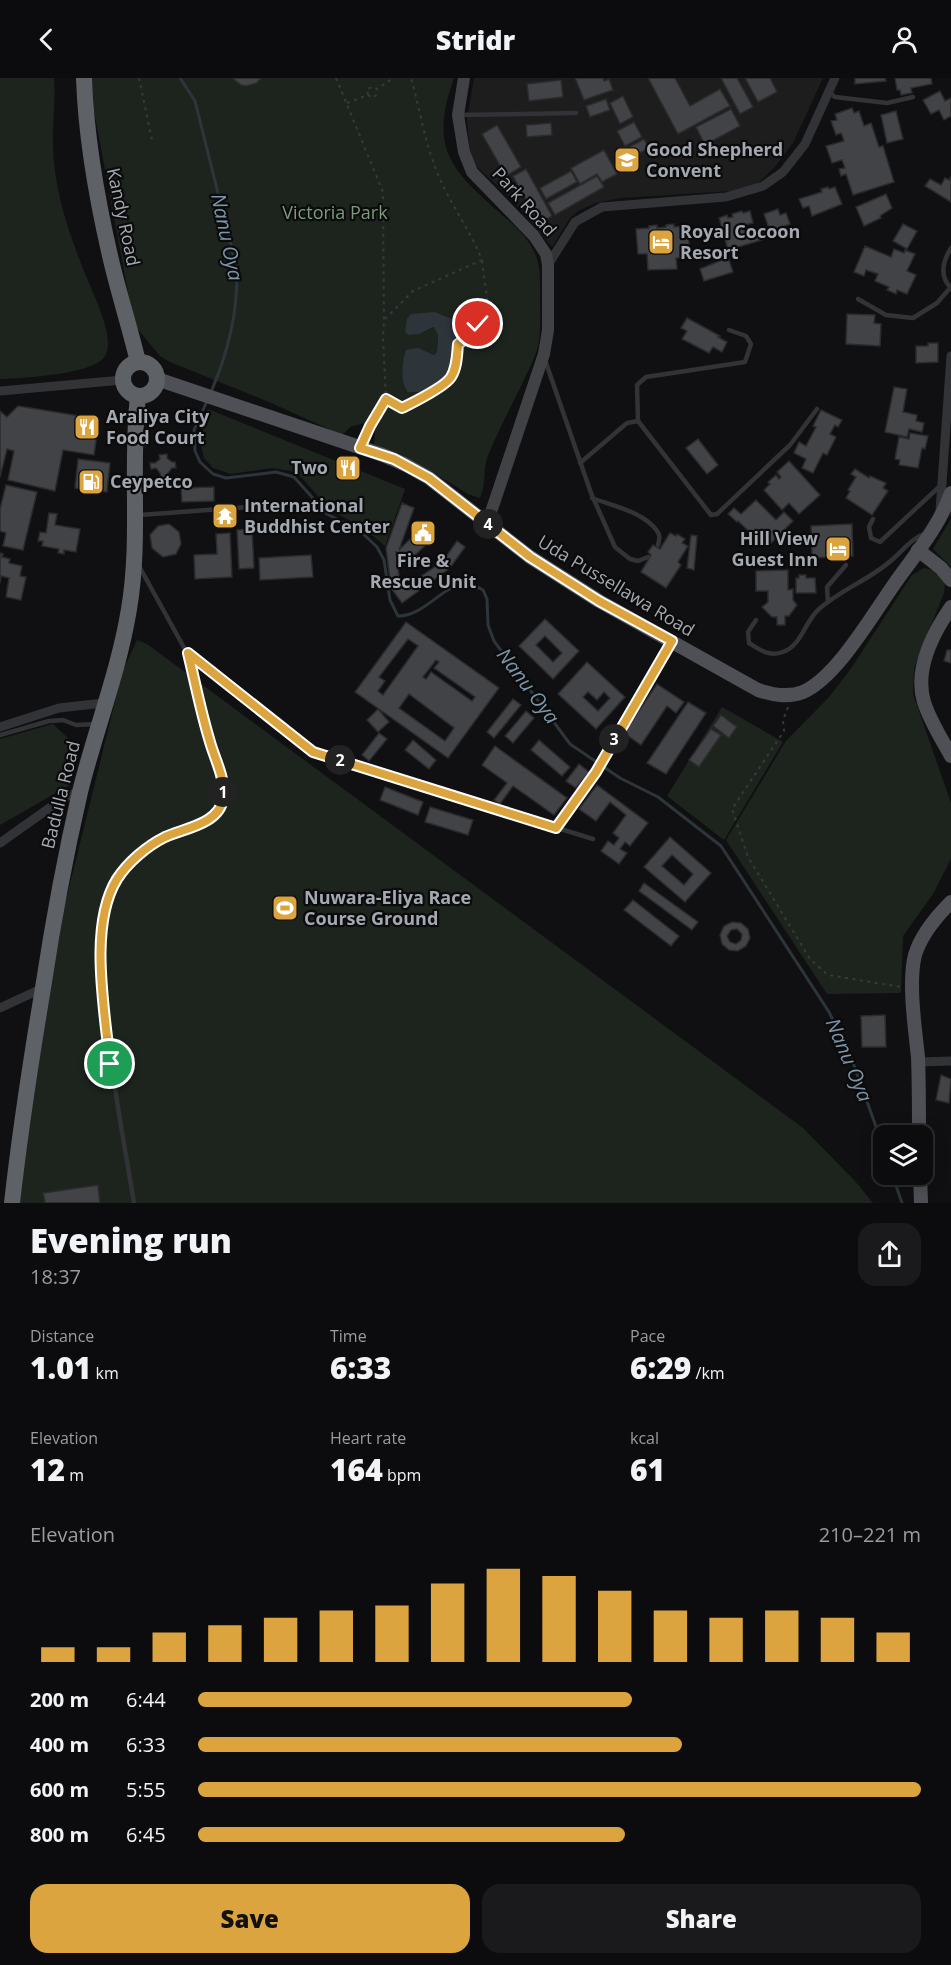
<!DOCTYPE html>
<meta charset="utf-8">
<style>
body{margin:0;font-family:"Open Sans",sans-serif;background:#1a1a1c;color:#f1f3f6;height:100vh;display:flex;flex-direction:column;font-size:22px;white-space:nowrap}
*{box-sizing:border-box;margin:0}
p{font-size:20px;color:#9a9b9e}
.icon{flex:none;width:33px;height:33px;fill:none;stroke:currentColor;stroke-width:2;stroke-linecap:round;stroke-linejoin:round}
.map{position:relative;height:1125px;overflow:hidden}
.sheet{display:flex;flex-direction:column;background:#0c0c0e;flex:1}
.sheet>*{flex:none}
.buttons{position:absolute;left:873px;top:1047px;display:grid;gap:12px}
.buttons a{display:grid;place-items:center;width:60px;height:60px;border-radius:12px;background:#0c0c0e;box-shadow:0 3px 15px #0003,0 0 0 2px #2c2c2e;font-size:30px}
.pin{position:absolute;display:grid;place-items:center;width:51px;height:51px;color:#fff;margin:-26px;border:3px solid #fff;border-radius:50%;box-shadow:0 2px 6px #0007}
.km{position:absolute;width:30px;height:30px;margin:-15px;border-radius:50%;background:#222;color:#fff;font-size:16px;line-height:30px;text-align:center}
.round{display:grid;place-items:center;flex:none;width:63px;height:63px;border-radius:18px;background:#1a1a1c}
.overview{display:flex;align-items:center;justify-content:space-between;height:102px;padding:0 30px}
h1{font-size:33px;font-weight:800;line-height:45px}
.stats{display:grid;grid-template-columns:repeat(3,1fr);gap:9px;height:102px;padding:6px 30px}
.stats div{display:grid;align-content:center}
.stats b{font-size:30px;font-weight:800}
.stats small{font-size:16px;font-weight:400}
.stats p{font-size:16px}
.chart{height:168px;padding:12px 30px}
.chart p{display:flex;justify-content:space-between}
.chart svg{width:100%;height:108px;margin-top:6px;stroke:#dca43e;stroke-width:6}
.button{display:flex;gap:12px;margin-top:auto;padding:12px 30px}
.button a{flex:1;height:69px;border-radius:18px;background:#dca43e;color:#111;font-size:24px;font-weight:800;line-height:69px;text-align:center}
.button a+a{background:#1a1a1c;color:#f1f3f6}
ul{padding:0 30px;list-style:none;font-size:20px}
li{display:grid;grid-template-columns:96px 72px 1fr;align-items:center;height:45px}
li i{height:15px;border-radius:8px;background:#dca43e}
header{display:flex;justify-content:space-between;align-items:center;height:78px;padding:0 30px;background:#0c0c0e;font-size:27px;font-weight:800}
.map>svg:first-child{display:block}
.built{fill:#1d1d1e}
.green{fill:#1d241e;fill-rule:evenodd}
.water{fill:#2d353a}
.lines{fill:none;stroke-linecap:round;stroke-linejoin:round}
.stream{stroke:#2d353a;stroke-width:3}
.building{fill:#424347;stroke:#2b2b2d;stroke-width:1.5;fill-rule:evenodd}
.path{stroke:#38393d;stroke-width:2;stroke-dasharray:3 4.5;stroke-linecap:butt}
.lane{stroke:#323336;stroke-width:4.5}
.street{stroke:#323336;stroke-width:9}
.secondary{stroke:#404246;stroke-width:12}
.primary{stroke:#4e5055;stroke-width:14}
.highway{stroke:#5e6166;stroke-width:16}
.route-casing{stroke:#fff;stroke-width:12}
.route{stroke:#dca43e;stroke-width:8}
.labels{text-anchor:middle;stroke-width:4.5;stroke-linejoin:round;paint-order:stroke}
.poi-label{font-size:18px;font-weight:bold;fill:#a3a8b1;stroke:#0b0b0c;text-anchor:start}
.street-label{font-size:18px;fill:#a3a8b1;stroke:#0b0b0c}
.park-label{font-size:18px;fill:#7c9a7d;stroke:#0b0b0c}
.water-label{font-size:20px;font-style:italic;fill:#7d95a9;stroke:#0b0b0c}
</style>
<header><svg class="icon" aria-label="back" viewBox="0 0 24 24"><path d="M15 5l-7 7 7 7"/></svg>Stridr<svg class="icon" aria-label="person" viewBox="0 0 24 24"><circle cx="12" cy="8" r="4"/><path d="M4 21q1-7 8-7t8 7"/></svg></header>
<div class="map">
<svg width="951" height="1125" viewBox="0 0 951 1125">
<rect width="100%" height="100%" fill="#101012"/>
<path class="built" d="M474 0H823L793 65 774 90 758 105 732 113 621 120 596 125 578 133 570 140 552 169 512 122 476 88 470 74 467 42Z"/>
<g class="green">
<path d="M0 0H54C56 23 52 46 53 68 54 110 67 150 82 188 89 208 117 259 105 278 94 297 21 300 0 301Z"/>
<path d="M92 0H454C429 70 450 91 501 136 515 148 529 160 536 178 541 191 540 208 540 223 540 237 541 254 538 268 535 281 527 294 522 306 510 330 497 355 487 380 483 393 486 407 480 420L468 416 437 397 374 366 375 354 364 345 350 349 342 357 269 324 170 284 160 278 136 249 132 235 94 33ZM435 234 452 241 458 252C447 269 458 286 448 298 443 304 430 309 423 314L402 295 406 272H423L434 277 437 274 438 257 435 249 419 256Z"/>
<path d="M208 331 405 411 385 468 366 452 328 430 302 400 291 393 272 390 231 396 213 390 204 380 200 364Z"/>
<path d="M951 441V489L933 471Z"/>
<path d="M924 490 937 493 945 502 944 515 914 590 913 616 951 725V781L933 816 903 858 901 915 827 916 726 762 786 663 830 618 852 589 912 497Z"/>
<path d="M137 562 147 566 803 1050 855 1103 873 1125H17L59 850 123 592Z"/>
<path d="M722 629 783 664 724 762 667 718Z"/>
<path d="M53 646 68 660 70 707 0 747V661Z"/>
</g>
<path class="water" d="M435 234 452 241 457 245 458 252 452 267 453 290 448 298 423 314H408C400 304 402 284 406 272L418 270 434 277 437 274 438 257 434 249 419 256 409 257 405 254 407 241 411 236Z"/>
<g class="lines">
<g class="stream">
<path d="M180 0 195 23 237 191C238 234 228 275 211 314"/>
<path d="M207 323 194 352 195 373 200 384 213 396 226 400 276 394 294 399 327 436 359 452 377 469 384 482 390 522 398 538C425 539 446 502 470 506 474 507 479 510 483 512L487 521 488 547 494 563 570 666 620 700 658 719 721 768 829 934 851 979 884 1071"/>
<path d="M892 1096 902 1125"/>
</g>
</g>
<g class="building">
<path d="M232 0H261L257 5 246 8 241 7Z"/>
<path d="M575 0H603L604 3 609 1 613 12 584 22Z"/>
<path d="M648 0H675L690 28 720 11 730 28 678 56Z"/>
<path d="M721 0H737L753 29 740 36Z"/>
<path d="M745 0H770L777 14 758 24Z"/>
<path d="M855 0H885L886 3 855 6Z"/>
<path d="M895 0H931L932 6 911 10 912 15 901 17 900 12H897Z"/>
<path d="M561 2 563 19 529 23 527 6Z"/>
<path d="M940 13 945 23 951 20V38L944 42 939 32 931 36 923 22Z"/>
<path d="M623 18 633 39 620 46 610 25Z"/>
<path d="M606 21 610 32 590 39 586 28Z"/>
<path d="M852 30 854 35 859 33 864 48 871 45 879 69 883 68 894 104 853 117 846 96 841 98 839 91 845 90 842 82 832 85 826 68 844 63 841 55 836 57 831 43 837 42 835 36Z"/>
<path d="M731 31 740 48 705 67 696 49Z"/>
<path d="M896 33 903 61 887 65 881 37Z"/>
<path d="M634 44 642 59 625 68 617 53Z"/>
<path d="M551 45 552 57 527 59 526 47Z"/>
<path d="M497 47 521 89 506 98 482 56Z"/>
<path d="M644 61 649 70 632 79 627 70Z"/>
<path d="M604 72 617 96 602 104 597 96 580 106 571 90Z"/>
<path d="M526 91 552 138 539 146 513 98Z"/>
<path d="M571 93 577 104 546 121 540 110Z"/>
<path d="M597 98 604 109 555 137 548 125Z"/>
<path d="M951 99V124L925 108 930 101 941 107 945 100 949 102Z"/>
<path d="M828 109 829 111 835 109 842 126 812 138 809 128 803 130 799 121 822 114 821 111Z"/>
<path d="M886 116 892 130 880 138 881 140 864 148 856 129Z"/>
<path d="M778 131 780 137 786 135 790 146 770 153 764 136Z"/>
<path d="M742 133 743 135 750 133 753 145 745 147 747 154 762 150 765 161 728 172 719 140 727 137 728 140 733 139 732 136Z"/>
<path d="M674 146V149L688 148 690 180H676L677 191 648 192 647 176H638L636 151 649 150V148L657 147V150L666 149V147Z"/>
<path d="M903 146 917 153 907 171 893 163Z"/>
<path d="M865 168 891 179 894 171 904 175 905 172 915 176 907 193 916 197 907 216 897 212 896 216 887 212 889 209 875 203 878 196 866 192 864 198 854 194Z"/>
<path d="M724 181V183L729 182 733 194 704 203 700 191Z"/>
<path d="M847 236 875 237 874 245 881 246 880 268 846 266Z"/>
<path d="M687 240 720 258 718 259 727 264 722 274 713 269 709 275 682 261 687 253 681 250Z"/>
<path d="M928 265H938V284L916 285V268H928Z"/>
<path d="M894 309 907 311 903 334 917 337 916 343 924 345 922 354 909 351 907 359 885 354Z"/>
<path d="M18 328 99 341 94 377 63 372 55 413 8 402 14 373 7 371 0 399V333L7 339Z"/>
<path d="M821 332 842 342 838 349 835 347 830 356 836 359 827 377 823 375 813 395 802 390 806 381 794 375 799 364 806 368 816 349 813 348Z"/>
<path d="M910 355 928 358 925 371 922 370 918 390 899 387 900 382 895 381 899 359 909 361Z"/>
<path d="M698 361 718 387 707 396 686 370Z"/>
<path d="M167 376V380L172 384H175L176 390H172L168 395V400H161L160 395 156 390 151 391 150 385H155L160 381 159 377Z"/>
<path d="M78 381 110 385 107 414 75 410Z"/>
<path d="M789 383 820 417 799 436 789 425 782 432 764 412 770 406 768 404 776 397 779 401 781 399 777 394Z"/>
<path d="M855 391 869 400 870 398 886 405 883 410 888 413 872 437 846 420 850 413 848 412 856 399 851 396Z"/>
<path d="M6 407 37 414 23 472 3 468 6 455 0 453V431Z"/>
<path d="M214 409V423L182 424 181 410Z"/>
<path d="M756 422 776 442 784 434 793 443 769 467 761 459 758 462 738 443 737 444 728 436 734 430 741 436Z"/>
<path d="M402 425 414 430 399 472 424 447 435 458 408 484 396 474 400 506 404 510 443 483 457 463 465 469 450 490 402 525 391 510 386 470Z"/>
<path d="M49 435 57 436 55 447 80 451 76 474 64 472V476L58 475 59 471 42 468 43 463H38L40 454 46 455Z"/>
<path d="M169 446 179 454 181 466 176 476 163 479 152 470 150 457 158 448Z"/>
<path d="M852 446 853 478 812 480 811 448Z"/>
<path d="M252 451 254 490 239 491 237 452Z"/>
<path d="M230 455 232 499 195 501 194 477 217 476 216 456Z"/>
<path d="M670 455 676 458 677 456 685 461 682 465 688 468 678 484 681 487 666 510 641 494 651 477 648 474 653 467 660 471Z"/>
<path d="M691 457 697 458 694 492 687 490Z"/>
<path d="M0 475 3 476 2 479 10 481 9 485 22 488 20 498 26 499 21 522 6 519 9 500 1 498 0 505Z"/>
<path d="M311 477 313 499 260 502 259 480Z"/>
<path d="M788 492V512L793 511V522L797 527 789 538H785V547H777V539H772L762 529 768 524V513H756V493Z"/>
<path d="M799 497H806V500H815L816 515H796V500H799Z"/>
<path d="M545 541 579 573 553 601 519 568ZM545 558 562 575 553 584 536 567Z"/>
<path d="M406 544 499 610 448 680 355 614ZM408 561 418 568 383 617 378 613 385 603 379 599ZM436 582 439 584 434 590 475 619 472 623 431 594 426 601 423 599ZM409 616 454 650 445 663 399 630Z"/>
<path d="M947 572H951V585L944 583Z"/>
<path d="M587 584 625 619 596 651 558 616ZM588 614 597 622 604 614 610 620 598 633 583 619Z"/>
<path d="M657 606 684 624 676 635 667 628 641 667 624 655Z"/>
<path d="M513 621 521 627 494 660 487 654Z"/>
<path d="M688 624 706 635 666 696 647 685Z"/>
<path d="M378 631 389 644 378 654 367 642Z"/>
<path d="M526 633 534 640 513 665 505 658Z"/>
<path d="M721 637 737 649 729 660 713 648Z"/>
<path d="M711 651 721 657 699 689 689 682Z"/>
<path d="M379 655 387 661 369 683 362 677Z"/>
<path d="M413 662 436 682 429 691 405 672Z"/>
<path d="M539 662 570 689 562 698 531 672Z"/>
<path d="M495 668 567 720 554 737 513 708 500 726 494 722 507 705 482 687Z"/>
<path d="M579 686 589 694 576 710 566 703Z"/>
<path d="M597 707 648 745 630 768 625 764 620 771 627 775 619 786 601 773 608 763 614 767 619 760 613 755 626 737 610 724 596 743 579 731Z"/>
<path d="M385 709 423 724 418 737 380 722Z"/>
<path d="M430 729 473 742 468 757 425 744Z"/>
<path d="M670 759 711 795 685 824 644 789ZM672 777 693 796 684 807 662 788Z"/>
<path d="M644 805 698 844 692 852 639 813Z"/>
<path d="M633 822 679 858 671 868 624 832Z"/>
<path d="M732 844 741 845 748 851 750 860 746 868 738 873 729 872 722 866 720 857 724 848ZM737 851 742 856 741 862 736 866 730 864 727 858 731 852Z"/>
<path d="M885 937 886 969H862L861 938Z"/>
<path d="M941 997 951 1001 949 1025 936 1022Z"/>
<path d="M98 1107 100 1125H45L43 1115Z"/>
</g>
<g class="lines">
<g class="path">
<path d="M139 0 152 62"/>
<path d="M336 0 383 114 384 242 383 259 386 321 366 358"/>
<path d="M368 17 373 20 376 17 377 12"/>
<path d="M347 25 368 17 367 11 373 9 377 11 393 0"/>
<path d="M385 241 413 213 482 182C469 149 446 121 434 86 424 59 419 28 411 0"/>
<path d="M386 321 402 330C413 324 445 309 451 299 457 290 457 277 458 266 469 258 484 244 487 230 488 219 483 194 482 182"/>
<path d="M788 629 783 642 784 653 732 731 748 779 810 881 828 897 901 909"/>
<path d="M561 743 596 694 665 574"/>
</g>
<g class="lane">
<path d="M829 14 835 19 887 25 913 19"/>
<path d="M459 37 576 35"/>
<path d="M951 170C943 183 939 198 951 210"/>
<path d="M858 221 886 237 913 240 937 225 950 210"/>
<path d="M545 282 591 415 615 469 630 481 638 483 648 479"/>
<path d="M638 343 637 307 646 299 745 284 751 266 746 258 729 252"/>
<path d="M580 385 627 345 638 343 711 437 717 436 790 367 817 331"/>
<path d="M592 420C613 428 644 434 657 453 661 458 659 462 658 467"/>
<path d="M140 437 261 428"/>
<path d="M873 441 869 449 871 460 880 464 940 408"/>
<path d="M139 488 187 575 313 674 593 761"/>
<path d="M828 524 827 509 846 487"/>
<path d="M756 542 748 554 749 565C760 572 769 579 783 574 801 568 805 544 818 532 841 511 872 501 894 480 904 471 913 459 927 455"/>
<path d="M0 657 49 643 63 642 76 647 96 646"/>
<path d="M134 1125C124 1064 112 1003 106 941 101 903 95 856 109 819 119 793 139 774 163 761 183 749 221 748 223 720 225 700 215 682 210 663 201 634 195 604 187 575"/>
</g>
<g class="street">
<path d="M548 187 575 144 602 129 726 119 763 108 783 94 805 66 835 0"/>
<path d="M0 313 123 302"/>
<path d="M940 433 951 278"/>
<path d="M0 649 59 630 104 625"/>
<path d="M0 765 62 721 81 712"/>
<path d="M0 930 43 910"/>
<path d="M918 984 951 983"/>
</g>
<path class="secondary" d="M464 0 458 37 464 74 472 94 534 158 546 176 548 187V252L544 276 487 446"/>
<g class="primary">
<path d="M157 301 383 377 406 387 429 400 530 479 599 523 758 612C773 617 788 620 803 614 837 599 873 536 895 505 915 477 940 447 951 415"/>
<path d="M918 472 941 490 951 502"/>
<path d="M951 529C933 555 914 591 924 624 930 643 941 660 951 678"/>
<path d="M919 1058C919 1031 919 1005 918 979 915 950 908 904 915 877 921 857 936 839 951 824"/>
<path d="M920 1096 921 1125"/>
</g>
<g class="highway">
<path d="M84 0C86 61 97 122 111 182 119 216 130 250 138 284"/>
<circle cx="140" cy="301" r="17"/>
<path d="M12 1125C20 1053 31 982 43 910 53 844 65 779 80 714 95 653 119 593 129 531 141 461 130 389 138 318"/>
</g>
</g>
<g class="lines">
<g class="route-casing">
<path id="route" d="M110 986C105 933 88 848 117 801 128 784 147 768 165 759 185 750 219 746 223 721 226 701 215 682 210 664 201 635 195 604 188 575L313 674 556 750 596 694 672 563 599 523 530 479 429 400 394 381 360 370 370 348 386 321 402 330C414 324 445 309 451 299 457 290 457 277 458 266L466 261 478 246"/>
</g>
<use href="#route" class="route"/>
</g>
<defs>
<g id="school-square" transform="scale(1.35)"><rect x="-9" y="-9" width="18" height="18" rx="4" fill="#dca43e" stroke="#0b0b0c"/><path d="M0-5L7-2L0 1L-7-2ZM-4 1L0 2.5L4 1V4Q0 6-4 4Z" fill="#fff"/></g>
<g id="hotel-square" transform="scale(1.35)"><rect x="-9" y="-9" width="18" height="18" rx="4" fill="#dca43e" stroke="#0b0b0c"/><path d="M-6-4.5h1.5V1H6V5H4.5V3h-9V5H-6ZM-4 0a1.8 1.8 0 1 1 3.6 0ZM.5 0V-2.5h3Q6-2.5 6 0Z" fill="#fff"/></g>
<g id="restaurant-square" transform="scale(1.35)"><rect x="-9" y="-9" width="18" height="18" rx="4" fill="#dca43e" stroke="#0b0b0c"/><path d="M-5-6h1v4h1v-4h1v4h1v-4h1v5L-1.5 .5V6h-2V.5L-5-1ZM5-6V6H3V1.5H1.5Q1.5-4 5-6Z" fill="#fff"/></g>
<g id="fuel-square" transform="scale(1.35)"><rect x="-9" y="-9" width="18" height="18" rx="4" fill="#dca43e" stroke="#0b0b0c"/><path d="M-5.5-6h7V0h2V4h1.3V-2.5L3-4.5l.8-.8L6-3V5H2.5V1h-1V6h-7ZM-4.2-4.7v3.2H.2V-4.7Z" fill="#fff"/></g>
<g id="temple-square" transform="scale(1.35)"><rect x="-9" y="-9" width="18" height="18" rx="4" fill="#dca43e" stroke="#0b0b0c"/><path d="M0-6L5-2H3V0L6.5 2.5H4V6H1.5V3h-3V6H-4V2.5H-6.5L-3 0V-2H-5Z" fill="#fff"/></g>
<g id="civic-square" transform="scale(1.35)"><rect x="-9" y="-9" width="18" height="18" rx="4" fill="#dca43e" stroke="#0b0b0c"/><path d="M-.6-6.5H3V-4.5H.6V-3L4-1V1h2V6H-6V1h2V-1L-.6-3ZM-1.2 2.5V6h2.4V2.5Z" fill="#fff"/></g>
<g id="stadium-square" transform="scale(1.35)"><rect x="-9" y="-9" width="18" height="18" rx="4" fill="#dca43e" stroke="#0b0b0c"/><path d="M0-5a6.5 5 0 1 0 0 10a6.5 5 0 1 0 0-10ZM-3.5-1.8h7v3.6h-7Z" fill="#fff"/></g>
</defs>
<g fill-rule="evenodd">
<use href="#school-square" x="627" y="82"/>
<use href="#hotel-square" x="661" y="164"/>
<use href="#restaurant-square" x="87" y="349"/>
<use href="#restaurant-square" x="348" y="390"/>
<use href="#fuel-square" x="91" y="404"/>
<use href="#temple-square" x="225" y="438"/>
<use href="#civic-square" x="423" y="455"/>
<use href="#hotel-square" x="838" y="471"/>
<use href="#stadium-square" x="285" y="830"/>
</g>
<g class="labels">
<g class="poi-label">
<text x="646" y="78">Good Shepherd<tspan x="646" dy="21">Convent</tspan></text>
<text x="680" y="160">Royal Cocoon<tspan x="680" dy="21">Resort</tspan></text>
<text x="106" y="345">Araliya City<tspan x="106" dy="21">Food Court</tspan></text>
<text x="328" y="396" text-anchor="end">Two</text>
<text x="110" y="410">Ceypetco</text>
<text x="244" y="434">International<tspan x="244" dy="21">Buddhist Center</tspan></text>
<text x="818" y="467" text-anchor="end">Hill View<tspan x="818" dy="21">Guest Inn</tspan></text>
<text x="423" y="489" text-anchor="middle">Fire &amp;<tspan x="423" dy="21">Rescue Unit</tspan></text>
<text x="304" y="826">Nuwara-Eliya Race<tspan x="304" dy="21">Course Ground</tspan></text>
</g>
<g class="street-label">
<text transform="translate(524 124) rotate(48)" y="6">Park Road</text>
<text transform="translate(123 139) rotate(78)" y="6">Kandy Road</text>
<text transform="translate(616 508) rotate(31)" y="6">Uda Pussellawa Road</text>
<text transform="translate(61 717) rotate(-76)" y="6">Badulla Road</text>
</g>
<g class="park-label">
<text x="335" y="141">Victoria Park</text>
</g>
<g class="water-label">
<text transform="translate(227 159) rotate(78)" y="7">Nanu Oya</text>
<text transform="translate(528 608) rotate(53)" y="7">Nanu Oya</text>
<text transform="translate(849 982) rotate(67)" y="7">Nanu Oya</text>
</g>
</g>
</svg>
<div class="buttons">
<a><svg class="icon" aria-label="layers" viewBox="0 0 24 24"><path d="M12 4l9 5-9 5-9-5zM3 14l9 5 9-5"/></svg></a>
</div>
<div class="pin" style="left:110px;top:986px;background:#1e9e55"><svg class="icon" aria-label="arrive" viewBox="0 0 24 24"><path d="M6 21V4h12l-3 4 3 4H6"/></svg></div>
<div class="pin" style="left:478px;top:246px;background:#d93025"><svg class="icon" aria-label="check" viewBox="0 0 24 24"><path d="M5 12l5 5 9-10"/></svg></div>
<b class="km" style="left:223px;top:714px">1</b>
<b class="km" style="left:340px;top:682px">2</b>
<b class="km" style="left:614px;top:661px">3</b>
<b class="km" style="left:488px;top:446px">4</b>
</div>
<section class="sheet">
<div class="overview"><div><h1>Evening run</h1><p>18:37</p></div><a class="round"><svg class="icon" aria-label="share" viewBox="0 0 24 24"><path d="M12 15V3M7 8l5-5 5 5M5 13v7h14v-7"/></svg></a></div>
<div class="stats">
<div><p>Distance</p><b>1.01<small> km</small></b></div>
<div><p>Time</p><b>6:33</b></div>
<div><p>Pace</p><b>6:29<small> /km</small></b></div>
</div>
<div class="stats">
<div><p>Elevation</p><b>12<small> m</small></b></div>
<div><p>Heart rate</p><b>164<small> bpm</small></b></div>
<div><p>kcal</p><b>61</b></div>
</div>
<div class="chart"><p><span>Elevation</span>210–221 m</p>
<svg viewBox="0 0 160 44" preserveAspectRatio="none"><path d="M5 44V38M15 44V38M25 44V32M35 44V29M45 44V26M55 44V23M65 44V21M75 44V12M85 44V6M95 44V9M105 44V15M115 44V23M125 44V26M135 44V23M145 44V26M155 44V32"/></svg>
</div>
<ul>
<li><b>200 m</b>6:44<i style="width:60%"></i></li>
<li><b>400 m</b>6:33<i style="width:67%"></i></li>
<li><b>600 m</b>5:55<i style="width:100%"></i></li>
<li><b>800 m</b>6:45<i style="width:59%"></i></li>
</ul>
<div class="button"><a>Save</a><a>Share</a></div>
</section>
